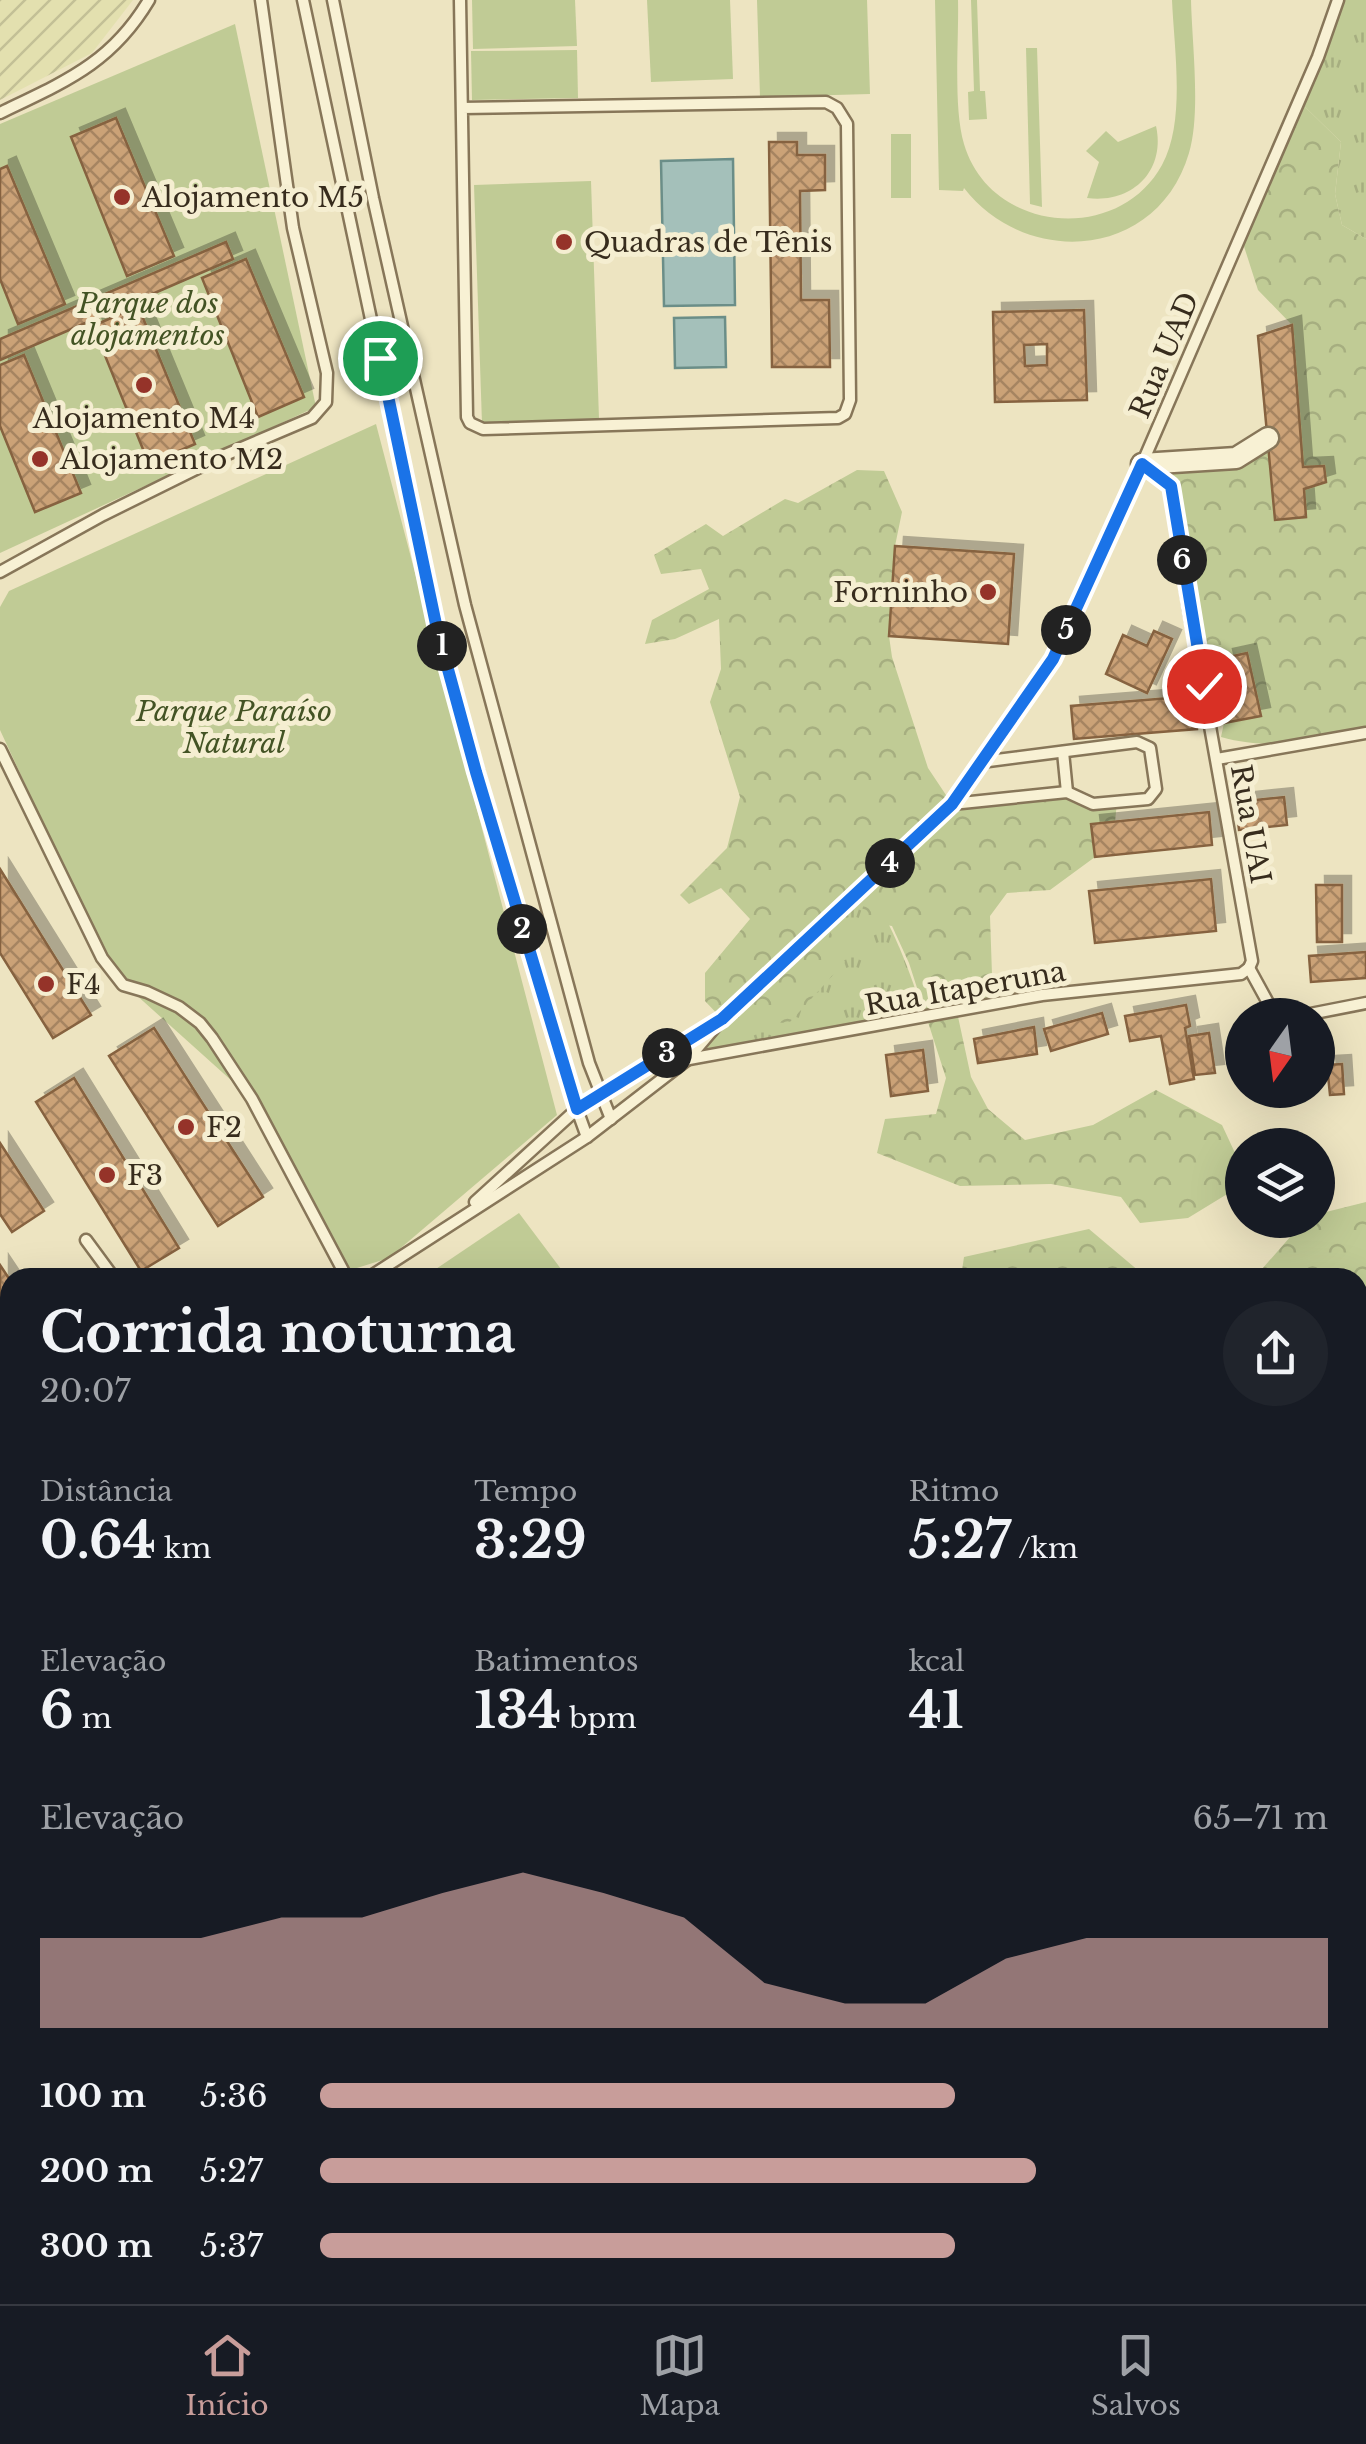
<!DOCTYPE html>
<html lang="pt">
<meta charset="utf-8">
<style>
body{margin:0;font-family:"Libre Baskerville",serif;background:#20242c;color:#f1f3f6;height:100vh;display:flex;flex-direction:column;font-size:38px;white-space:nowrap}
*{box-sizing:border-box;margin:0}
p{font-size:32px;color:#9ea1a6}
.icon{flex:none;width:55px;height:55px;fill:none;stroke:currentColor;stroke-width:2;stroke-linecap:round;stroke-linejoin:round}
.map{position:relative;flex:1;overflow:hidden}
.side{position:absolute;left:0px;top:1268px;width:1368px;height:1038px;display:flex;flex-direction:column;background:#171b24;border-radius:30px 30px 0 0;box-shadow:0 10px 40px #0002}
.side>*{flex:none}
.needle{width:65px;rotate:194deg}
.fabs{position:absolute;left:1225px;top:998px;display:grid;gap:20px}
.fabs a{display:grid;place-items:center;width:110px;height:110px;border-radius:50%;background:#171b24;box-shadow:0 10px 40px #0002;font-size:50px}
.pin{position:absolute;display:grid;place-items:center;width:85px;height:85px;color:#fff;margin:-42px;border:5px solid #fff;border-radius:50%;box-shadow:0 2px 10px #0007}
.km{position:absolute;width:50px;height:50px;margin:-25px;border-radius:50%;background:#222;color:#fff;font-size:28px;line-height:50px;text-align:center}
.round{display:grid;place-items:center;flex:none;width:105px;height:105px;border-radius:52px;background:#20242c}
.headline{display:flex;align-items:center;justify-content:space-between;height:170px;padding:0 40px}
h1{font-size:55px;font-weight:800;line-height:75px}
.figures{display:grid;grid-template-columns:repeat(3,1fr);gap:15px;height:170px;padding:10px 40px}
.figures div{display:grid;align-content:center}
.figures b{font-size:50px;font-weight:800}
.figures small{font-size:28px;font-weight:400}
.figures p{font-size:28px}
.chart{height:280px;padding:20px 40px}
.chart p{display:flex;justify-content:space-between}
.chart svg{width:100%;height:180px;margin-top:10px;fill:#c89d9a;opacity:.7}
ul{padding:0 40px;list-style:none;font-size:32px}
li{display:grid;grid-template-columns:160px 120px 1fr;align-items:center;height:75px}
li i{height:25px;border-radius:12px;background:#c89d9a}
.dock{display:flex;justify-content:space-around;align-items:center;height:140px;border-top:2px solid #363941;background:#171b24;font-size:28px;color:#9ea1a6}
.dock a{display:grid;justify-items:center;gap:5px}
.dock .on{color:#c89d9a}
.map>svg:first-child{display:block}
.farmland{fill:url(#farmland-furrows)}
.grass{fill:url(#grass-tufts)}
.forest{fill:url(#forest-crowns)}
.green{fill:#c0cb95}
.water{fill:#a4c0ba;stroke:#6b8e88;stroke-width:2.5}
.building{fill:url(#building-cross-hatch);stroke:#86623f;stroke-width:2.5;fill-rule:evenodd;filter:url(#shadow)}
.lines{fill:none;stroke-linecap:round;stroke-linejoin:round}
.service-casing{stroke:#877659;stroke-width:15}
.pedestrian-casing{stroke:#877659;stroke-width:19}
.minor-casing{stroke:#877659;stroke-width:25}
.service{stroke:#f8f1d4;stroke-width:10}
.pedestrian{stroke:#f8f1d4;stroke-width:14}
.minor{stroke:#f8f1d4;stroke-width:20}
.route-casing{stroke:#fff;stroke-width:20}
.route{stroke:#1a73e8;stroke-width:12}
.poi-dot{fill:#953329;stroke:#f5eed1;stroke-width:4}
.labels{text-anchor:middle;stroke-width:10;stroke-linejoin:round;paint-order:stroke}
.poi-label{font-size:28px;fill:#372c1d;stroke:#f5eed1;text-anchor:start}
.park-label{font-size:28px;font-style:italic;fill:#435324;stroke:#f5eed1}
.street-label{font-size:28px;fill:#372c1d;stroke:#f5eed1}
</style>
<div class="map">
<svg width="1366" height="2304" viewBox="0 0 1366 2304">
<defs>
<pattern id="farmland-furrows" width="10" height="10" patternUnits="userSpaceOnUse" patternTransform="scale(2.5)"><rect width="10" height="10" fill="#e3e0af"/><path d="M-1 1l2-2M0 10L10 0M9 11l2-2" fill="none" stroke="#c3c096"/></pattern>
<pattern id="grass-tufts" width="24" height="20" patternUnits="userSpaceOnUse" patternTransform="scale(2.5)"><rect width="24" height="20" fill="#c0cb95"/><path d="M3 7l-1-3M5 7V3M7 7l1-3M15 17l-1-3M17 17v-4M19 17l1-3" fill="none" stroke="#a6ae80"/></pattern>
<pattern id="forest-crowns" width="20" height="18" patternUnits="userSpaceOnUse" patternTransform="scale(2.5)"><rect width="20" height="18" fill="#c0cb95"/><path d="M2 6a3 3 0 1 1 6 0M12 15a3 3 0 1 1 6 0" fill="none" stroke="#a6ae80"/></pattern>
<pattern id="building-cross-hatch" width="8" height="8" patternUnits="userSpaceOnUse" patternTransform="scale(2.5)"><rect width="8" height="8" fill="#cba277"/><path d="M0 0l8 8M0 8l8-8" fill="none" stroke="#a68461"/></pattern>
<filter id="shadow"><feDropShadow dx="9" dy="-9" stdDeviation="0" flood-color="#0004"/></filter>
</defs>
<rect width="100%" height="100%" fill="#ede4c1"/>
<path class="farmland" d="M0 0H133L92 53 0 100Z"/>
<g class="grass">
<path d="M1338 0H1366V239L1342 225 1335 194 1341 142 1299 101Z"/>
<path d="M867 884C893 928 910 969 924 1017L688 1059 722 1019Z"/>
</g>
<g class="forest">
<path d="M1299 101 1341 142 1335 194 1342 225 1366 239V733C1316 741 1271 751 1221 737L1224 723 1260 715 1247 653 1224 658V683L1204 686 1171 486 1142 464 1236 458 1268 438 1306 517 1304 489 1326 482 1324 467H1303L1292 325 1258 290 1240 234Z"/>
<path d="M857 470 884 471 902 512 895 546 889 636 892 657 928 768 952 804 1067 792 1086 802H1117L1115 822 1091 825 1095 857 1050 890 1007 893 990 916 993 1004 957 1012 971 1077 988 1109 1025 1140 1093 1125 1156 1090 1222 1125 1242 1168V1185L1188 1218 1140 1223 1121 1197 1051 1184 960 1186 877 1153 885 1119 936 1114 946 1078 909 963 892 926 860 921 867 887 826 923 845 962 789 1023 763 1022 749 994 722 1019 705 1001V973L750 919 721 888 689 904 680 895 727 848 740 797 710 702 721 669 719 619 675 639 645 644 652 620 709 589 701 569 661 574 654 555 706 524 723 536 785 499 798 503Z"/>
<path d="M1366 1202V1600L1358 1601V1278L1255 1277 1305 1220H1318V1214Z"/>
<path d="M1089 1229 1146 1277H961L964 1257Z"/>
</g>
<g class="green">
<path d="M472 0H575L577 46 473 49Z"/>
<path d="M647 0H730L733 79 651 82Z"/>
<path d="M757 0H867L870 94 760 97Z"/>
<path d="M935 0H958C959 41 953 107 964 144 990 233 1118 245 1162 165 1186 121 1174 49 1172 0H1191C1192 44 1201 113 1189 153 1158 259 1027 269 964 188L963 191 939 190Z"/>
<path d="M971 0H977L980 91H985L987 119 969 120 968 92 974 91Z"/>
<path d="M235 24 316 407 0 553V124Z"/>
<path d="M1026 48H1037L1042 207 1030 204Z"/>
<path d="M577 50 578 98 472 100 471 51Z"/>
<path d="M1156 126C1166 171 1132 204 1087 198L1099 162 1086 151 1106 131 1118 142Z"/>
<rect x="891" y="134" width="20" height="64"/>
<path d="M591 181 599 419 482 423 474 185Z"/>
<path d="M376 424 557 1115 389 1258 344 1272 252 1099 114 975 0 730V607L9 591Z"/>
<path d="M519 1213 567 1277H424Z"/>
<path d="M0 1490 10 1499V2167L0 2175Z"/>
<path d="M1358 1643 1366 1645V1918L1358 1932Z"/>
<path d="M378 2295H1174L1172 2304H378Z"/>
</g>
<g class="water">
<path d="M733 159 735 305 664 306 661 161Z"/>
<path d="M725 317 726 367 675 368 674 318Z"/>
</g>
<g class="building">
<path d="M116 118 174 256 127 276 71 137Z"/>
<path d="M769 142H797V155H825V190L800 191 801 300H829L830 367H772Z"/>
<path d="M7 166 65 304 18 324 0 279V169Z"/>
<path d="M226 242 233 259 0 360V339Z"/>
<path d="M246 259 304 397 258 417 202 278Z"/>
<path d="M138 306 195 444 149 464 93 326Z"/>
<path d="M1084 310 1087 400 995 402 993 312ZM1047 344V365L1025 366 1024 345Z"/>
<path d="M1292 325 1303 467 1324 466 1326 482 1304 489 1306 517 1275 520 1258 336Z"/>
<path d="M24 355 81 493 35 512 0 426V365Z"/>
<path d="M895 546 1014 554 1008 644 889 636Z"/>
<path d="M1154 631 1172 639 1147 693 1106 674 1123 635 1147 646Z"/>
<path d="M1247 653 1261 716 1224 723 1216 685 1224 683 1222 672 1227 671 1224 658Z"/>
<path d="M1194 696 1197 729 1074 739 1071 706Z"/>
<path d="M1284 797 1287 825 1239 830 1236 802Z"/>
<path d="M1209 812 1212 845 1095 857 1091 824Z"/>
<path d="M0 869 91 1015 53 1038 0 953Z"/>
<path d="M1211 879 1216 931 1095 943 1089 891Z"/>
<path d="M1316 885H1342V942H1317Z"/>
<path d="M1366 952V978L1311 982 1309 956Z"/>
<path d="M1186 1005 1190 1026 1185 1028 1194 1079 1170 1084 1161 1036 1130 1041 1125 1016Z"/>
<path d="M1102 1013 1108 1034 1051 1051 1044 1029Z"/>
<path d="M1034 1027 1037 1054 978 1063 974 1039Z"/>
<path d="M154 1028 263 1197 218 1226 109 1056Z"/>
<path d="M1209 1033 1215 1073 1195 1075 1189 1036Z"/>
<path d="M923 1050 928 1091 891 1096 886 1055Z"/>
<path d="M1342 1064 1344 1094 1330 1095 1327 1065Z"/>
<path d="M74 1078 179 1248 141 1271 36 1102Z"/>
<path d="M0 1143 44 1211 12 1232 0 1214Z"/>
<path d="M0 1265 10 1280V1365L0 1350Z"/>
<path d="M10 1685V1796L0 1783V1692Z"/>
<path d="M10 2063V2148L6 2151 0 2143V2071Z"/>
</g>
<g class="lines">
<g class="service-casing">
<g id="service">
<path d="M303 0 437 629 566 1079 587 1137"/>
<path d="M333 0 373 198 465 605 589 1063 611 1119"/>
<path d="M460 0 467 417 470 423 483 429 838 418 845 414 850 400 847 124 837 108 826 102 462 108"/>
<path d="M0 113C64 82 111 64 149 0"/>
<path d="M1147 467 1171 486 1189 609 1252 961 1249 968"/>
<path d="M0 572 103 515 218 458 312 418 326 402 327 373 293 228 261 0"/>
<path d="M0 749 102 958 123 985 147 992 179 1007 200 1023 212 1038 252 1099 347 1278"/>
<path d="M1063 752 1067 792"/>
<path d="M1217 759 1366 733"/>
<path d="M952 804 1067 792 1093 804 1148 799 1156 789 1150 748 1137 742 981 762"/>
<path d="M1249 968 1272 1010 1281 1015"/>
<path d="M1305 1015 1366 1003"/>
<path d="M689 1059 1042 995 1241 974 1249 968"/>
<path d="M475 1202 577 1109 712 1025"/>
<path d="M86 1240 114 1278"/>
<path d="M368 1278 587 1137 688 1059 722 1019 952 804 1053 659 1142 464 1318 57 1338 0"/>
<path d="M0 1557 10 1549"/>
<path d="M0 2175 10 2167"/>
<path d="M1181 2295 1194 2304"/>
<path d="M239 2304 245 2295"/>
</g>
</g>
<g class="pedestrian-casing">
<path id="pedestrian" d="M0 1493 10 1503"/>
</g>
<g class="minor-casing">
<path id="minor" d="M1142 464 1236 458 1268 438"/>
</g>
<use href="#service" class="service"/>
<use href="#pedestrian" class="pedestrian"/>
<use href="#minor" class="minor"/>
</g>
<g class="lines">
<g class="route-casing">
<path id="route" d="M380 358 437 629 476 772 577 1109 722 1019 952 804 1053 659 1142 464 1171 486 1204 686"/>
</g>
<use href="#route" class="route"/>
</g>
<g class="poi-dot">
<circle cx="122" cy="197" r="10"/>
<circle cx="564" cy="242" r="10"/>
<circle cx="144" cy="385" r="10"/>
<circle cx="40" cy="459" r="10"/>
<circle cx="988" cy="592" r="10"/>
<circle cx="46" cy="984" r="10"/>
<circle cx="186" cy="1127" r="10"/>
<circle cx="107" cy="1175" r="10"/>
</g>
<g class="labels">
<g class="poi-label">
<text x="142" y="207">Alojamento M5</text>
<text x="584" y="252">Quadras de Tênis</text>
<text x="144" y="428" text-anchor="middle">Alojamento M4</text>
<text x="60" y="469">Alojamento M2</text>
<text x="968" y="602" text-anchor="end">Forninho</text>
<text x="66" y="994">F4</text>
<text x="206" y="1137">F2</text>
<text x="127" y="1185">F3</text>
</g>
<g class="park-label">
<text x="148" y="313">Parque dos<tspan x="148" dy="32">alojamentos</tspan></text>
<text x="234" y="721">Parque Paraíso<tspan x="234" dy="32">Natural</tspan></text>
</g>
<g class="street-label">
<text transform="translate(1164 355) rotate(-67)" y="10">Rua UAD</text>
<text transform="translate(1251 824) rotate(80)" y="10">Rua UAI</text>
<text transform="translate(965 988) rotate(-10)" y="10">Rua Itaperuna</text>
</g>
</g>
</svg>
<div class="fabs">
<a><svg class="needle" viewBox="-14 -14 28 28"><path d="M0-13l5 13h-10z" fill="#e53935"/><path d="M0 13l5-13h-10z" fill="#9ea1a6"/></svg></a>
<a><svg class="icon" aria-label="layers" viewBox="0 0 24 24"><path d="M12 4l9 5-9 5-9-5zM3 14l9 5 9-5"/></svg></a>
</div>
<div class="pin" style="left:380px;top:358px;background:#1e9e55"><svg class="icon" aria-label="arrive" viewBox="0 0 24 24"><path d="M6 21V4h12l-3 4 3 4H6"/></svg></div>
<div class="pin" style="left:1204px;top:686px;background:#d93025"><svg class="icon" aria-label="check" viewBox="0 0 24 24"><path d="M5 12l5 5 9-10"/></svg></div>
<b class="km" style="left:442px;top:646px">1</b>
<b class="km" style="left:522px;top:929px">2</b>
<b class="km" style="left:667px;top:1053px">3</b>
<b class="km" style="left:890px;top:863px">4</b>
<b class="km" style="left:1066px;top:630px">5</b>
<b class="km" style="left:1182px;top:560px">6</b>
<section class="side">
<div class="headline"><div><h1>Corrida noturna</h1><p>20:07</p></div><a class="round"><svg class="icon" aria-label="share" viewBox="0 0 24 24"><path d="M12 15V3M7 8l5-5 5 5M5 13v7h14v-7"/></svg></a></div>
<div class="figures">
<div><p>Distância</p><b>0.64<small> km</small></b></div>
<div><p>Tempo</p><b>3:29</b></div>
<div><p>Ritmo</p><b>5:27<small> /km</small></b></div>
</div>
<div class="figures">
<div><p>Elevação</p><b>6<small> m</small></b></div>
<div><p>Batimentos</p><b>134<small> bpm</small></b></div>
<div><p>kcal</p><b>41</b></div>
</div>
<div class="chart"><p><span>Elevação</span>65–71 m</p>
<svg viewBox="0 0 160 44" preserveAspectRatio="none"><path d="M0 44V22L10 22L20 22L30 17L40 17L50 11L60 6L70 11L80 17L90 33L100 38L110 38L120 27L130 22L140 22L150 22L160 22V44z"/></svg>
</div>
<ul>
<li><b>100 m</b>5:36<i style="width:63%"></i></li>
<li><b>200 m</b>5:27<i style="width:71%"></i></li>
<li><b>300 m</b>5:37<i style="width:63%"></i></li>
</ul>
</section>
</div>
<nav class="dock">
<a class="on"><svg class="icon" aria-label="home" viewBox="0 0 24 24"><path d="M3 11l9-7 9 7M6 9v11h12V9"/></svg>Início</a>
<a><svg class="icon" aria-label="map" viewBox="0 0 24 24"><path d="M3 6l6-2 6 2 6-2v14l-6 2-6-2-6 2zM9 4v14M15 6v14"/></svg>Mapa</a>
<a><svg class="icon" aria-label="saved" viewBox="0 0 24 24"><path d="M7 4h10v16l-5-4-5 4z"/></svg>Salvos</a>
</nav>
